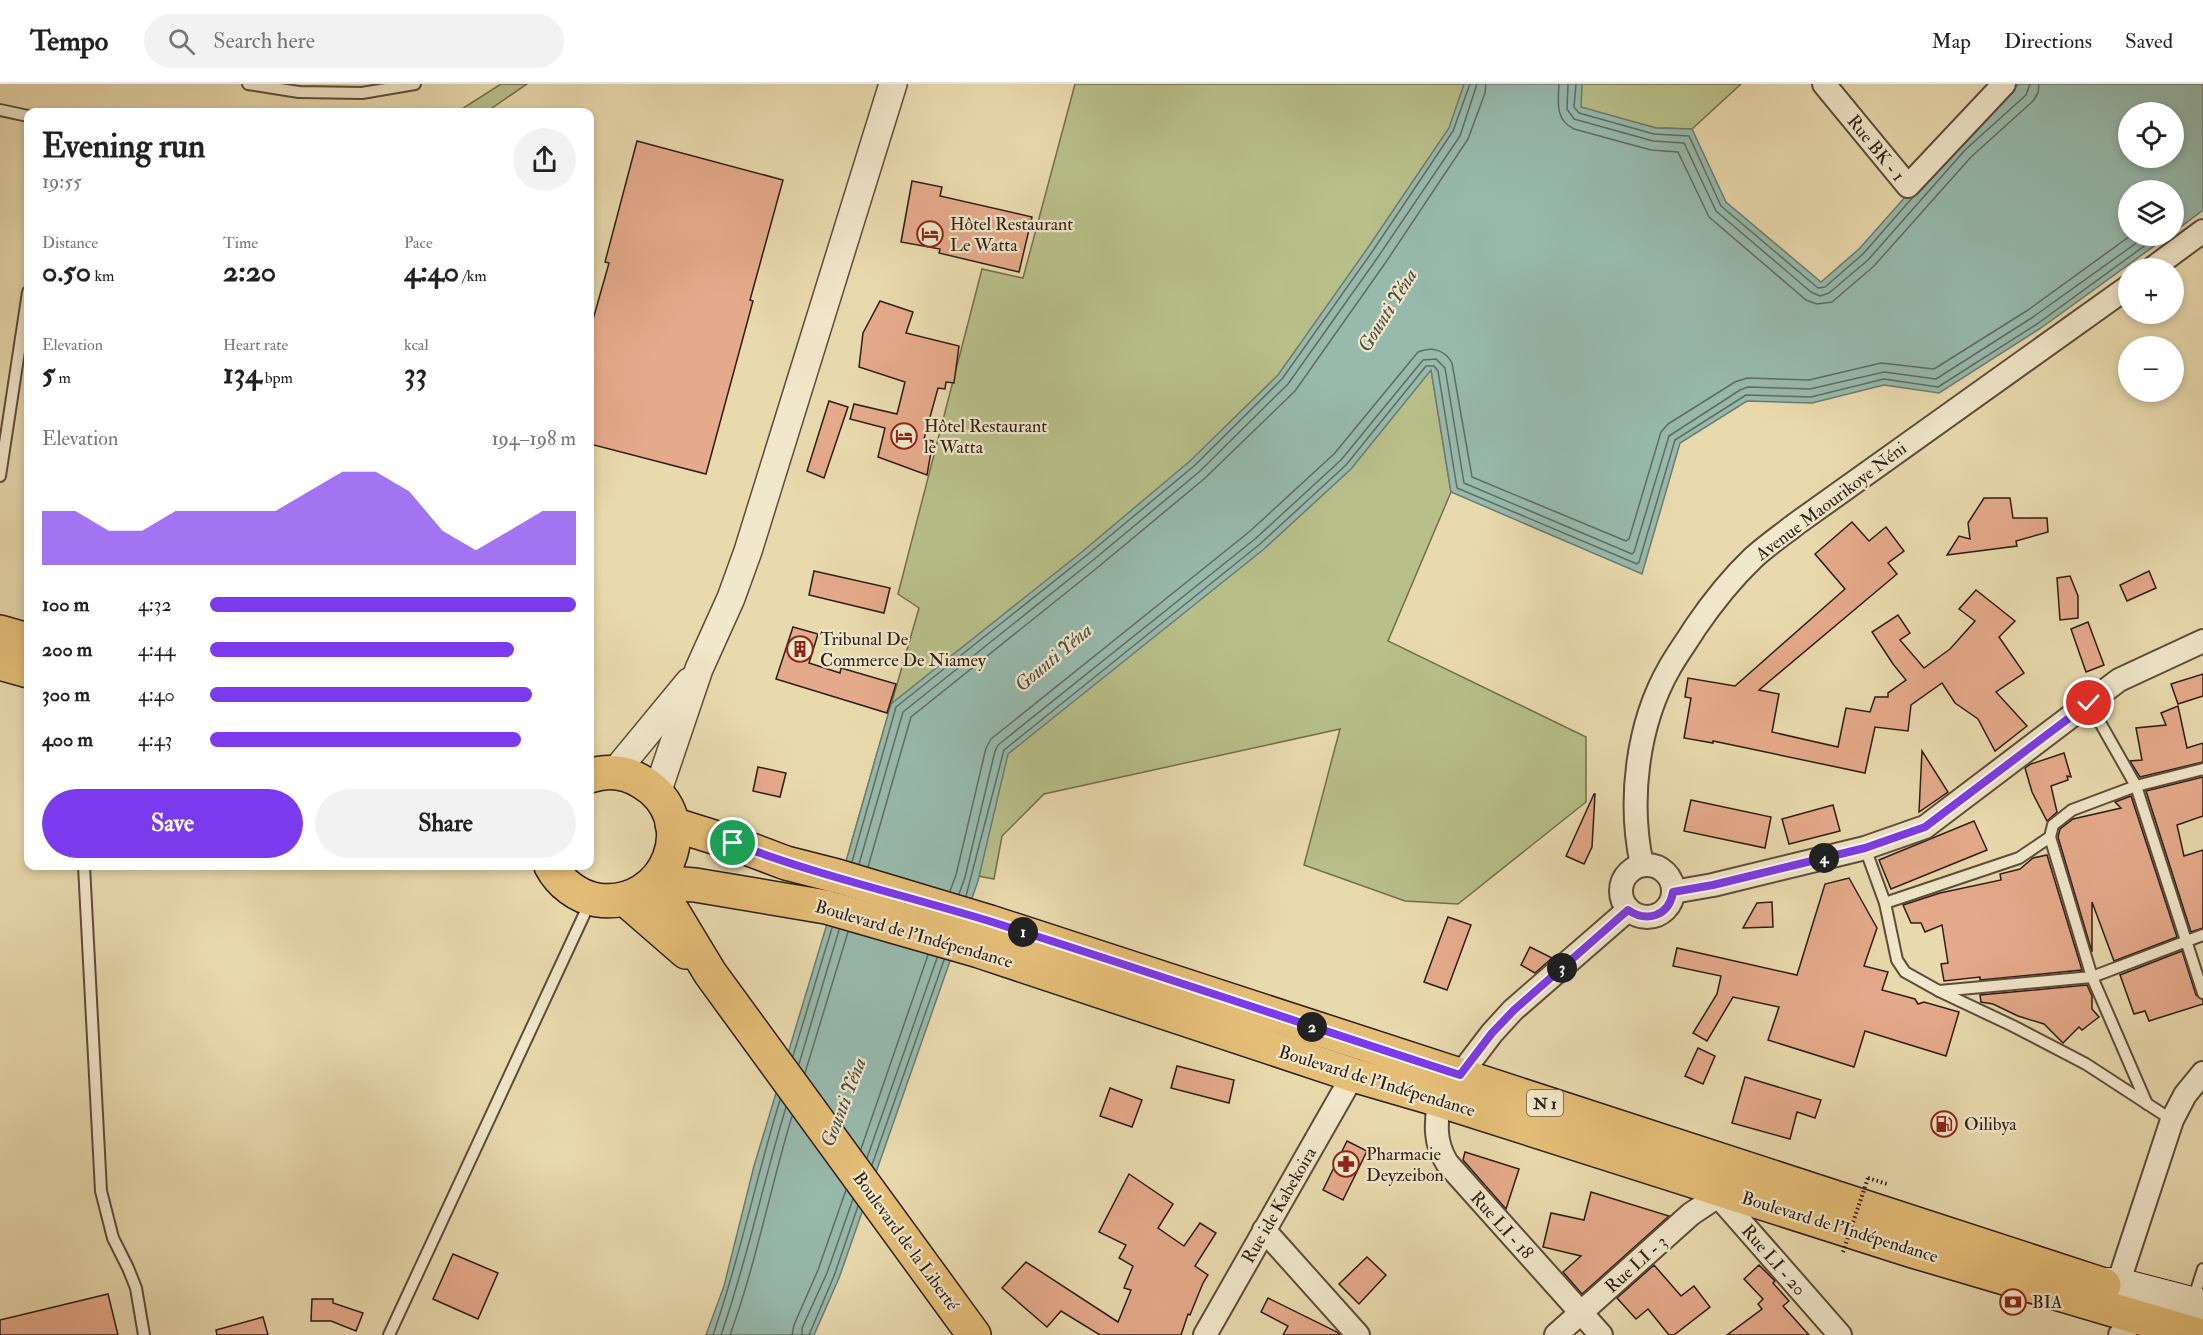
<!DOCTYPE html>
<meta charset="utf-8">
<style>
body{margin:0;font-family:"IM FELL Double Pica",serif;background:#f2f2f2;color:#222;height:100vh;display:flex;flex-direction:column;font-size:22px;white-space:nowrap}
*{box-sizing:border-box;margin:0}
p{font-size:20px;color:#767676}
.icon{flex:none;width:33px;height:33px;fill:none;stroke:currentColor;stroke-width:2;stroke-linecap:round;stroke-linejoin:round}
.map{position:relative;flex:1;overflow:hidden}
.side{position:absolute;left:24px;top:24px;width:570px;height:762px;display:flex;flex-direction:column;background:#fff;border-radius:12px;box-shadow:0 3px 9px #0003}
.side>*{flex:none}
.tools{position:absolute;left:2118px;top:18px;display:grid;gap:12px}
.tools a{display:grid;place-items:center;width:66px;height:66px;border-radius:50%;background:#fff;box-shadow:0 3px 9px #0003;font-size:30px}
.pin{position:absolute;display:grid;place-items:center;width:51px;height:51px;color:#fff;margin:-26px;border:3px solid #fff;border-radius:50%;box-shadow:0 2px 6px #0007}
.km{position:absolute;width:30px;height:30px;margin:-15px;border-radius:50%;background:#222;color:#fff;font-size:16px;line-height:30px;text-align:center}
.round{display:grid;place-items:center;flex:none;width:63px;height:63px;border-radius:32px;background:#f2f2f2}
.overview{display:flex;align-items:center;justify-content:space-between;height:102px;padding:0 18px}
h1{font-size:33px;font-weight:800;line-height:45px}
.metrics{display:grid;grid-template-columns:repeat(3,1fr);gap:9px;height:102px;padding:6px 18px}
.metrics div{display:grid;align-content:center}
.metrics b{font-size:30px;font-weight:800}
.metrics small{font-size:16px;font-weight:400}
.metrics p{font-size:16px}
.chart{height:168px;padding:12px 18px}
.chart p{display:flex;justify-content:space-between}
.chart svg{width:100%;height:108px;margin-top:6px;fill:#7c3aed;opacity:.7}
.action{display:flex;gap:12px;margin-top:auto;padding:12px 18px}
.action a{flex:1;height:69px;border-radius:36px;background:#7c3aed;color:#fff;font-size:24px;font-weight:800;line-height:69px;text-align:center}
.action a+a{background:#f2f2f2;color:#222}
ul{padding:0 18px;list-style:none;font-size:20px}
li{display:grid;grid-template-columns:96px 72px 1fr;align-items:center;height:45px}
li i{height:15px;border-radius:8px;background:#7c3aed}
header{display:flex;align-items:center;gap:36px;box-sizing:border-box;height:84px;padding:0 30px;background:#fff;border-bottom:2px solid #e0e0e0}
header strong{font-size:28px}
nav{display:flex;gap:33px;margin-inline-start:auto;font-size:21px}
.search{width:420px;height:54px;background:#f2f2f2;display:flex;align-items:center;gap:15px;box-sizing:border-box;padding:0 21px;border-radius:33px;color:#767676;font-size:22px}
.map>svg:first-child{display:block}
.green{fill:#b8bf89;stroke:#736e4f;stroke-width:1.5}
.water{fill:#97baad;stroke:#6d7b70;stroke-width:1.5;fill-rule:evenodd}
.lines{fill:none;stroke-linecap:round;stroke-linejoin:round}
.shore{stroke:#626c61;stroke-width:1.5}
.building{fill:#e5aa8b;stroke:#2e1d15;stroke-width:1.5}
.service-casing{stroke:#5d4c3b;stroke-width:14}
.minor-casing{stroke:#5d4c3b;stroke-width:26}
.tertiary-casing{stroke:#5d4c3b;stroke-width:30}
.secondary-casing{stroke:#2e1d15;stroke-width:34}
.primary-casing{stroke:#2e1d15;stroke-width:36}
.trunk-casing{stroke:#2e1d15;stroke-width:36}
.path{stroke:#2e1d15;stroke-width:4;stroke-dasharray:1.5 3;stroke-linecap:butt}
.service{stroke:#f1e7ca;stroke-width:10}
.minor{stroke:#f1e7ca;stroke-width:22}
.tertiary{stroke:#f1e7ca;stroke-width:27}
.secondary{stroke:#f1e7ca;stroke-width:32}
.primary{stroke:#e4bd77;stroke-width:33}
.trunk{stroke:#e4bd77;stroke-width:33}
.path-bridge{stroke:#2e1d15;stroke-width:4;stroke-dasharray:1.5 3;stroke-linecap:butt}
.route-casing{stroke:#fff;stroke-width:12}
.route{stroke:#7c3aed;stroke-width:8}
.labels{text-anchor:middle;stroke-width:4.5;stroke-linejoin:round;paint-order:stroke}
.shield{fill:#f1e7ca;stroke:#685a4b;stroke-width:1.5}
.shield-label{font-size:16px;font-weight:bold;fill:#2e1d15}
.street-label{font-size:18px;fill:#2e1d15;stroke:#f1e7ca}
.poi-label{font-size:18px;fill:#2e1d15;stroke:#f1e7ca;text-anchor:start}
.water-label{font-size:20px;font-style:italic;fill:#4e4c43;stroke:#f1e7ca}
</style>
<header>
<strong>Tempo</strong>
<div class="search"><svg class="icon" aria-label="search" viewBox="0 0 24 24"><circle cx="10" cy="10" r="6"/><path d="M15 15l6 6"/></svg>Search here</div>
<nav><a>Map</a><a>Directions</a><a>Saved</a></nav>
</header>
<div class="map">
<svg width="2203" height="1251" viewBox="0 0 2203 1251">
<rect width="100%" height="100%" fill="#e9daae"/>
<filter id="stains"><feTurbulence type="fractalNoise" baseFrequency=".00333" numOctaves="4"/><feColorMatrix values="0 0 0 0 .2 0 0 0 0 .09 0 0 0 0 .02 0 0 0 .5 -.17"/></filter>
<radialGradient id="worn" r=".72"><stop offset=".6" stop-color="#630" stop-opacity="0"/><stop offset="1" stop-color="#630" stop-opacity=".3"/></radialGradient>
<g class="green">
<path d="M501 0H527L486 28H457Z"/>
<path d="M1075 0H1741L1692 45 1656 44 1580 24 1431 285 1451 408 1388 557 1586 653V718L1458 820 1405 817 1304 781 1340 645 1044 710 1002 752 994 795 849 767 919 524 898 510 982 185 1023 194Z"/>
</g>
<path class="water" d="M1464 0H1582L1581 23 1656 44 1692 45 1726 118 1821 198 1859 165 1955 57 2019 0H2203V126L2174 148V106H2128V152H2168L2041 244 1939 309 1884 301 1812 319 1747 317 1680 359 1642 490 1451 408 1431 286 1351 385 1264 465 1008 670 978 797 839 1194 814 1251H706L724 1202 754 1082 849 767 891 620 1083 467 1190 377 1278 291 1367 165 1449 44ZM2128 28H2174V74H2128Z"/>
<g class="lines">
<g class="shore">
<path d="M1559 0C1558 18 1555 36 1574 45L1651 66 1678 68 1709 133 1806 216 1817 220 1832 218 1874 182 1971 73 2033 17 2038 9 2039 0"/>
<path d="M1568 0 1567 25 1574 35 1653 57 1684 59 1716 127 1811 208 1820 212 1829 209 1868 176 1965 66 2026 11 2030 0"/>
<path d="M1576 0 1574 23 1579 29 1654 50 1689 52 1721 122 1818 204 1825 203 1863 170 1913 113"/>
<path d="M852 778 896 623 1087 471 1194 382 1282 295 1372 168 1453 47 1470 0"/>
<path d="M859 780 903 628 1092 477 1199 388 1288 300 1378 173 1460 52 1477 0"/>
<path d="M868 783 911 633 1097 484 1204 395 1295 307 1386 178 1468 55 1485 9 1486 0"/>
<path d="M950 807 956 791 986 664 991 655 1249 448 1334 370 1418 268C1432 262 1445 266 1452 279L1472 393 1626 457 1629 455 1661 348 1668 340 1735 298 1747 294 1809 296 1881 279 1934 285 2028 226 2130 152"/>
<path d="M959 810 965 793 995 667 998 661 1255 455 1341 376 1423 276 1436 275 1445 284 1464 399 1632 470 1634 468 1669 352 1740 306 1748 303 1810 305 1884 288 1936 295 2033 233 2146 152"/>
<path d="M966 812 1004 666 1260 460 1346 381 1426 282H1434L1438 287 1457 404 1637 480 1639 478 1675 356 1746 311 1811 313 1884 295 1938 303 2037 240 2158 152"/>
<path d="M793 972 832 844"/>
<path d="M799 980 839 846"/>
<path d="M805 989 848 848"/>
<path d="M861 1065 928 871"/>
<path d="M867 1074 937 874"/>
<path d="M872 1081 944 876"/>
<path d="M713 1251C740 1174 756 1094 780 1016"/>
<path d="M721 1251C747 1177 763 1099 786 1023"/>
<path d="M730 1251C756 1180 770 1105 792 1032"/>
<path d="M792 1251 794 1241 818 1186 846 1106"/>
<path d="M802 1251V1244L827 1189 853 1115"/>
<path d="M809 1251 834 1192 858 1122"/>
</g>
</g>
<g class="building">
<path d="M637 57 783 96 750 216 753 217 706 390 590 360V246L609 179 605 178Z"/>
<path d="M912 97 942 103 940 112 1032 133 1019 188 939 169 940 165 901 158Z"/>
<path d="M880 217 913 228 906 249 959 262 954 299 946 298 945 305 938 304 924 355 933 357 927 391 878 373 885 344 850 335 854 320 897 330 905 298 859 283 863 249Z"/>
<path d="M829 317 848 323 824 394 807 387Z"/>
<path d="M1984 414H2010L2013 434H2047L2048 448 2016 457 2017 462 1947 471 1959 452 1970 455 1968 439Z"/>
<path d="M1852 438 1869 457 1886 443 1904 467 1888 479 1897 490 1759 606 1779 610 1772 648 1838 663 1846 624 1870 628 1875 613H1888V609L1906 596 1893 580 1872 548 1898 531 1910 549 1900 556 1924 584 1950 565 1975 537 1959 525 1976 506 2015 537 1999 553 2024 589 1996 608 2027 642 1995 667 1978 635 1955 619 1942 599 1911 621 1908 647 1875 643 1865 689 1713 657V659L1684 654 1691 614 1685 613 1688 594 1735 602 1845 505 1815 470Z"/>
<path d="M814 487 890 504 884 529 809 511Z"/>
<path d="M2149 487 2156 504 2127 517 2120 501Z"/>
<path d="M2070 492 2078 512V534L2060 536 2057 494Z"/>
<path d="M2088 538 2104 581 2086 588 2071 545Z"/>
<path d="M793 543 818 550 809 579 840 589 841 584 896 600 887 629 776 595Z"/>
<path d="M2203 590V612L2178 620 2171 600Z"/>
<path d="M2178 622 2187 664 2203 659V678L2140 693 2130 677 2142 676 2136 644 2166 641 2161 629Z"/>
<path d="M1922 667 1948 708 1919 728Z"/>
<path d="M2064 669 2071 693 2067 692 2068 696 2051 702 2057 728 2047 737 2032 708 2025 684 2031 680Z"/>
<path d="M758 683 786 689 780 713 753 707Z"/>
<path d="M2203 693V732L2177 741 2184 772 2203 766V844L2191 848 2146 707Z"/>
<path d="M1594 710H1595L1592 763 1584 780 1566 772Z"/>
<path d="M2131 712 2177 853 2114 877 2092 818V868L2058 753 2060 745 2073 735 2121 724 2115 718Z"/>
<path d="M1691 716 1771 733 1765 764 1684 747Z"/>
<path d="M1833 721 1840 747 1789 760 1782 735Z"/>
<path d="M1974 737 1987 766 1891 805 1879 776Z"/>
<path d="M2047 771 2082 886 1980 896V893L1944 897 1941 880 1948 879 1942 841 1925 848 1921 839H1911L1903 821 1940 809 2001 796 2000 790 2020 785 2033 774Z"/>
<path d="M1849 794 1877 844 1864 882 1888 888 1882 906 1915 915 1918 920 1924 918 1959 928 1946 972 1865 947 1854 983 1768 956 1779 923 1733 913 1707 957 1693 949 1717 910 1721 892 1673 882 1677 864 1797 891 1825 800Z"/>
<path d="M1772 818 1773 843 1743 844 1757 819Z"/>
<path d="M1448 833 1471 841 1447 906 1424 898Z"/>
<path d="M1530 863 1552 874 1535 889 1521 881Z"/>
<path d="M2182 867 2196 911 2203 916V920L2149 937 2145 927 2134 930 2120 891Z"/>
<path d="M2087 901 2092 912V925L2099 933 2082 946 2079 943 2063 959 2044 940 2018 932 1993 920 1981 918 1980 911Z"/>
<path d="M1698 964 1715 972 1703 1000 1685 992Z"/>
<path d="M1177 982 1234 996 1229 1019 1171 1004Z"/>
<path d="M1745 993 1821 1016 1815 1034 1797 1028 1790 1055 1732 1039Z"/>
<path d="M1110 1004 1142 1016 1132 1043 1100 1032Z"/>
<path d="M1347 1057 1367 1067 1343 1116 1323 1106Z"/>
<path d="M1465 1068 1519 1085 1506 1125 1463 1076Z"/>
<path d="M1129 1090 1173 1120 1158 1144 1184 1162 1200 1139 1216 1149 1195 1182 1208 1191 1203 1199 1190 1231 1188 1230 1181 1251H1100L1061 1227 1047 1243 1002 1204 1026 1178 1118 1238 1131 1206 1124 1204 1133 1182 1119 1174 1126 1161 1099 1148Z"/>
<path d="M1591 1108 1669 1132 1582 1210 1563 1188 1581 1172 1543 1163 1551 1129 1584 1136Z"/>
<path d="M453 1170 498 1189 478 1235 433 1215Z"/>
<path d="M1367 1173 1386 1191 1359 1220 1339 1200Z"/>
<path d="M1654 1181 1681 1212 1694 1202 1710 1223 1674 1251H1669L1648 1225 1636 1235 1617 1214Z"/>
<path d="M1759 1181 1775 1197 1773 1199 1789 1217 1783 1222 1809 1251H1727L1762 1225 1758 1220 1763 1215 1744 1195Z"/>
<path d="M108 1210 118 1251H0V1236Z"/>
<path d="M1268 1214 1337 1248 1340 1251H1283L1288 1242 1261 1228Z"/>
<path d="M312 1215H333V1219L363 1229 356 1247 331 1237H311Z"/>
<path d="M263 1233 268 1251H217L216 1246Z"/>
</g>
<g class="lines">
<g class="service-casing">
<g id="service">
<path d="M248 0 299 8 362 9 415 0"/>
<path d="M0 26 28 32"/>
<path d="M0 392 28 208"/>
<path d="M2089 619 2136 702 2203 909"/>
<path d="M2050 753 2092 893 2147 1020"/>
<path d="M1865 764 1885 819 1897 876 1905 888 1939 907 2013 942 2086 980 2172 1036"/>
<path d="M84 782 101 1107 113 1154 128 1184 136 1204 144 1251"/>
<path d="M1885 819 2019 774 2050 753 2053 741 2072 726 2136 702 2203 685"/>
<path d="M1939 907 2092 893 2203 851"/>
<path d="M2193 1216 2203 1185"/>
<path d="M389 1251 590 818"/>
</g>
</g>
<g class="minor-casing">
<g id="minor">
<path d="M1824 0 1908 102 2004 0"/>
<path d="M2153 184 2203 147"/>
<circle cx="1647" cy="807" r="26"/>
<path d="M1642 781C1628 717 1637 640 1670 583 1678 569 1687 557 1695 544 1712 519 1731 495 1753 474 1766 462 1782 451 1796 440L2128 203"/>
<path d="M1673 808 1713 801 1865 764 1925 743 2119 596 2203 557"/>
<path d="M1460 991 1492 949 1513 926 1628 826"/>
<path d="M1439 1016C1436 1040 1434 1058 1447 1079L1601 1251"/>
<path d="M1719 1113 1840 1251"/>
<path d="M1264 1146 1358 1251"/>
<path d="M2118 1200 2172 1036 2185 1011 2203 989"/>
<path d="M1205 1251 1353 991"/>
<path d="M1556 1251 1691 1130 1712 1116 1734 1111"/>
<path d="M2120 1251 2128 1243"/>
</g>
</g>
<g class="tertiary-casing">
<g id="tertiary">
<path d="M614 689 689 598"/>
<path d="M657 709 699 585 731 514 748 467 893 0"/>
</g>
</g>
<g class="secondary-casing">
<path id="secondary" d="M2100 1200H2118L2203 1222"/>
</g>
<g class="primary-casing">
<g id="primary">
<path d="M672 740 733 759 786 779 837 792 990 838 2104 1201"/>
<path d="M655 798 695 801 826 823 979 867 1353 991 1439 1016 1913 1167 2198 1251"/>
</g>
</g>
<g class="trunk-casing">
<g id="trunk">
<path d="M0 548 28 556"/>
<path d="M0 579 28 587"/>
<path d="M551 782C560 799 578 813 597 816 667 826 704 735 642 698 626 688 607 686 590 692"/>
<path d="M655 798 710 889 974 1251"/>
<path d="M625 815 686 868"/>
</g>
</g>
<path class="path" d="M1868 1094 1887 1100"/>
<use href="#service" class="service"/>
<use href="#minor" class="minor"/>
<use href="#tertiary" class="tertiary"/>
<use href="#secondary" class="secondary"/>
<use href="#primary" class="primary"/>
<use href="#trunk" class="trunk"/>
<path class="path-bridge" d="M1843 1168 1868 1094"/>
</g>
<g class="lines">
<g class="route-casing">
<path id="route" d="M733 759C816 791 904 811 989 837 1147 887 1303 940 1460 991L1492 949 1514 926 1628 826C1647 839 1669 832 1673 808L1713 801 1865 764 1925 743 2089 619"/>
</g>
<use href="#route" class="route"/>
</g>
<defs>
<g id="hotel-ring" transform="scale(1.35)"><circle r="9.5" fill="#f1e7ca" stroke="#8f2418" stroke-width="1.5"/><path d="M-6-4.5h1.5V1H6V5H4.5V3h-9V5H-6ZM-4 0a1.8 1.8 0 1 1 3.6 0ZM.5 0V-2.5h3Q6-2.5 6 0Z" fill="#8f2418"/></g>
<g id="building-ring" transform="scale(1.35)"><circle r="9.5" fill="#f1e7ca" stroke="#8f2418" stroke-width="1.5"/><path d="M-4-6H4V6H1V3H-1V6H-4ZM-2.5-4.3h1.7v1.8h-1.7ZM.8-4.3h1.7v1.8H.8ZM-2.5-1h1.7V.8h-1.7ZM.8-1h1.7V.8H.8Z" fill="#8f2418"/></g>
<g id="fuel-ring" transform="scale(1.35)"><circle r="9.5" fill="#f1e7ca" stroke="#8f2418" stroke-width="1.5"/><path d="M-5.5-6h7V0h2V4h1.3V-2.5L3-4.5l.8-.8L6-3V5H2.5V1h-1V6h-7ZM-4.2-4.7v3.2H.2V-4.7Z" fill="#8f2418"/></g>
<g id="pharmacy-ring" transform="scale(1.35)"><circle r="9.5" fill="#f1e7ca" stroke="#8f2418" stroke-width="1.5"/><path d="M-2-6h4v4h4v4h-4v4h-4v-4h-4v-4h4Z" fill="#8f2418"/></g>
<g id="bank-ring" transform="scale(1.35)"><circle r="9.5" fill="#f1e7ca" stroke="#8f2418" stroke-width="1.5"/><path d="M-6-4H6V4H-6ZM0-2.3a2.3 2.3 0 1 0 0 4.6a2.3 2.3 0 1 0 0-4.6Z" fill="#8f2418"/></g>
</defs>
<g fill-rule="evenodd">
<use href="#hotel-ring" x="930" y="150"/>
<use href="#hotel-ring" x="904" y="352"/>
<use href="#building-ring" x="800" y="565"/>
<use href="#fuel-ring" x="1944" y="1040"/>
<use href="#pharmacy-ring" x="1346" y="1080"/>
<use href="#bank-ring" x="2013" y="1218"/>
</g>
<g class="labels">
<rect class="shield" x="1527" y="1006" width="36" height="26" rx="4.5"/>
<g class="shield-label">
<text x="1545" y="1025">N 1</text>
</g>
<g class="street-label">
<text transform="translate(1876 64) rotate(51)" y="6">Rue BK - 1</text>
<text transform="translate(1831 417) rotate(-37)" y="6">Avenue Maourikoye Néni</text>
<text transform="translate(914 850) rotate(16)" y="6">Boulevard de l'Indépendance</text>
<text transform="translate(1377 997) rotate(17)" y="6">Boulevard de l'Indépendance</text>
<text transform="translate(1279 1121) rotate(-60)" y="6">Rue ide Kabekoira</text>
<text transform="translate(1502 1141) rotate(48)" y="6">Rue LI - 18</text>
<text transform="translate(1840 1143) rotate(17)" y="6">Boulevard de l'Indépendance</text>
<text transform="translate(906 1157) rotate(54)" y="6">Boulevard de la Liberté</text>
<text transform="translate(1774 1176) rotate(49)" y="6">Rue LI - 20</text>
<text transform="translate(1636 1180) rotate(-42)" y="6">Rue LI - 3</text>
</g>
<g class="poi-label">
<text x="950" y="146">Hôtel Restaurant<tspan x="950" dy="21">Le Watta</tspan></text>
<text x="924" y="348">Hôtel Restaurant<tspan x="924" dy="21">le Watta</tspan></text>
<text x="820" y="561">Tribunal De<tspan x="820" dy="21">Commerce De Niamey</tspan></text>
<text x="1964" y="1046">Oilibya</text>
<text x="1366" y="1076">Pharmacie<tspan x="1366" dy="21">Deyzeibon</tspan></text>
<text x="2032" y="1224">BIA</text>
</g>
<g class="water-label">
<text transform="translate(1387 226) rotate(-58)" y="7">Gounti Yéna</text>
<text transform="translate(1053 573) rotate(-40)" y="7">Gounti Yéna</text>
<text transform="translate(843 1018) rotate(-69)" y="7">Gounti Yéna</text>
</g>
</g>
<rect width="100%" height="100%" filter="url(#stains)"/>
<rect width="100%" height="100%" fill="url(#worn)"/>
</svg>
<div class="tools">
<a><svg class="icon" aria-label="locate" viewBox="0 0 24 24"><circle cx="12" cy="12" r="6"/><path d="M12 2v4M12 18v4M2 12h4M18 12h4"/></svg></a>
<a><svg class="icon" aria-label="layers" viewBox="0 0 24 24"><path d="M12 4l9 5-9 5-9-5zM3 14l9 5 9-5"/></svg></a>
<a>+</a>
<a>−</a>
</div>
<div class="pin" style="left:733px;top:759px;background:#1e9e55"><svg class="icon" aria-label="arrive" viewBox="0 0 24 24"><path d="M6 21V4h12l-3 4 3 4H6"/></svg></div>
<div class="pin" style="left:2089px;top:619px;background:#d93025"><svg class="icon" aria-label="check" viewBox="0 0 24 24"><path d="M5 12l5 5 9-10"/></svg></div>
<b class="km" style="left:1023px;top:848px">1</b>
<b class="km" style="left:1312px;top:943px">2</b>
<b class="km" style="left:1562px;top:884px">3</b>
<b class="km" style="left:1824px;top:774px">4</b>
<section class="side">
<div class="overview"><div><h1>Evening run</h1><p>19:55</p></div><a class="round"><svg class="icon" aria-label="share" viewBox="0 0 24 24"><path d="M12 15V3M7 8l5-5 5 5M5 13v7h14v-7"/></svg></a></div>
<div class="metrics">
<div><p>Distance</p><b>0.50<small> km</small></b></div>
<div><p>Time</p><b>2:20</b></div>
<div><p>Pace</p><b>4:40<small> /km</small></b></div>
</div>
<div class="metrics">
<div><p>Elevation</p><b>5<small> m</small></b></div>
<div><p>Heart rate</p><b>134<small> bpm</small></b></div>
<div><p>kcal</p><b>33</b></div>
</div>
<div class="chart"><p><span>Elevation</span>194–198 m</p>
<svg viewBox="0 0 160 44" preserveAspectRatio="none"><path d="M0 44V22L10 22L20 30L30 30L40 22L50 22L60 22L70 22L80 14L90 6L100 6L110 14L120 30L130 38L140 30L150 22L160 22V44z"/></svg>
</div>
<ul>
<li><b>100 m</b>4:32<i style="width:100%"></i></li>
<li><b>200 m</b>4:44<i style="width:83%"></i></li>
<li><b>300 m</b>4:40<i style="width:88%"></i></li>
<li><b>400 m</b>4:43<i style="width:85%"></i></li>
</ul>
<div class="action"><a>Save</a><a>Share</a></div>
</section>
</div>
